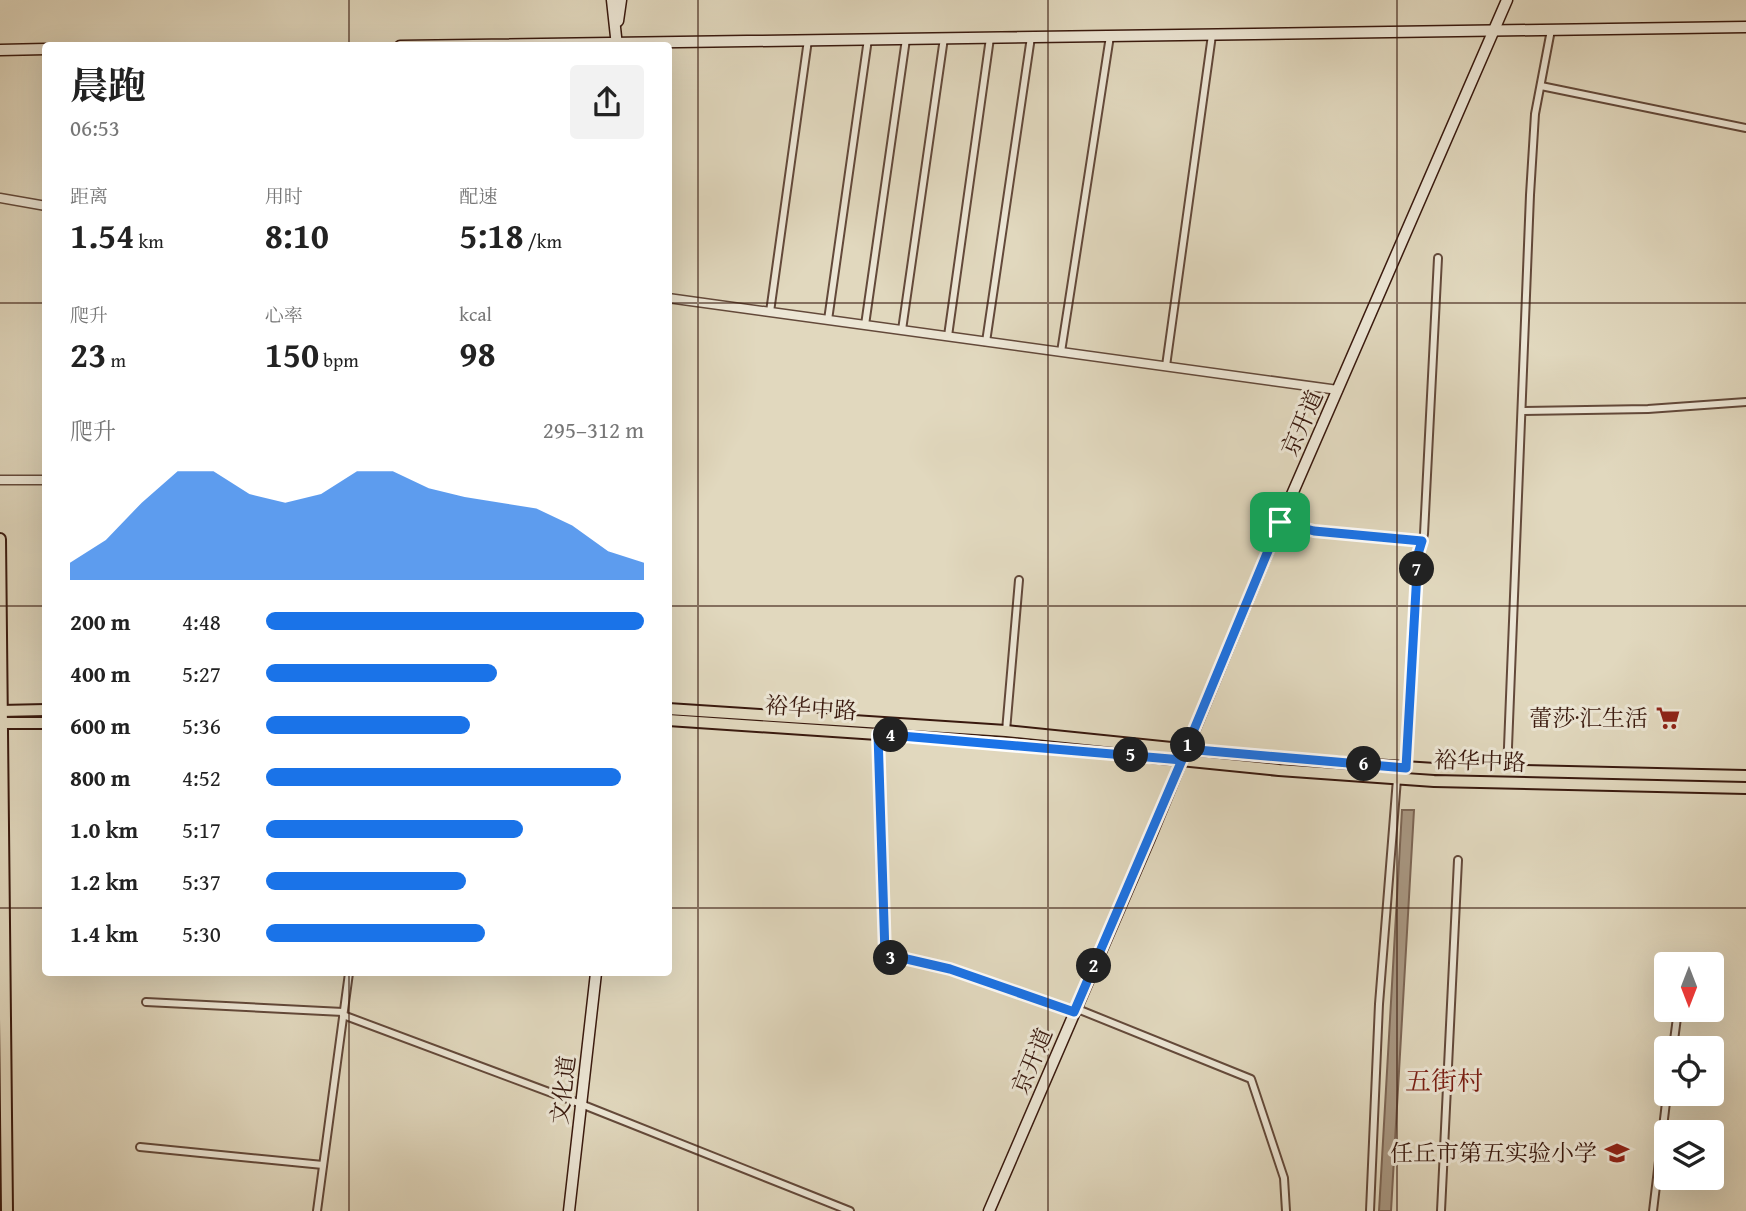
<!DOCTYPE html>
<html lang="zh">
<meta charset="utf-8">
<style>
body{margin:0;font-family:"Gentium Book Plus","Noto Serif SC",serif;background:#f2f2f2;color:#222;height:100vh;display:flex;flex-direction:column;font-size:26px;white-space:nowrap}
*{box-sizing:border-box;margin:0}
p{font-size:23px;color:#767676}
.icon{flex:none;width:38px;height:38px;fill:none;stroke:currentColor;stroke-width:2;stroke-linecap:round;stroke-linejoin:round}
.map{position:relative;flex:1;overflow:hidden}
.panel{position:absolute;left:42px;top:42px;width:630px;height:934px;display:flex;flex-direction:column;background:#fff;border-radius:7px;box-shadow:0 7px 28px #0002}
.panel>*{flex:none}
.needle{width:46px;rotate:180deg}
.buttons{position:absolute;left:1654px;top:952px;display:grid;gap:14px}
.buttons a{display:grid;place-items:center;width:70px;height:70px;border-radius:7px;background:#fff;box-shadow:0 7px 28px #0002;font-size:35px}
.pin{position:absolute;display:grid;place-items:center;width:60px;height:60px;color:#fff;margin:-30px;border-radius:14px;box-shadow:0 4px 10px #0006}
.km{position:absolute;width:35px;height:35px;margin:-18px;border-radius:50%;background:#222;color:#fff;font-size:19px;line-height:35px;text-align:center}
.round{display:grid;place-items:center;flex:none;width:74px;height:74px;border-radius:7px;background:#f2f2f2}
.head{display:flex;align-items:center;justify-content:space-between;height:119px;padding:0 28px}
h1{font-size:38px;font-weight:700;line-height:52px}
.figures{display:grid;grid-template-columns:repeat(3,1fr);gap:10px;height:119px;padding:7px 28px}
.figures div{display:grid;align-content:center}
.figures b{font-size:35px;font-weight:700}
.figures small{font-size:19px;font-weight:400}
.figures p{font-size:19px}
.chart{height:196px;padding:14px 28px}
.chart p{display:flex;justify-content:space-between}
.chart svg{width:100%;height:126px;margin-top:7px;fill:#1a73e8;opacity:.7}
ul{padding:0 28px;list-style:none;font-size:23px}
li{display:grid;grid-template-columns:112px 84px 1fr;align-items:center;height:52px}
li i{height:18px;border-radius:9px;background:#1a73e8}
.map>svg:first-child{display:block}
.water{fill:#a89782;stroke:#7c6554;stroke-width:2}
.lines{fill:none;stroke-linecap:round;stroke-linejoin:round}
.minor-casing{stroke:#63493a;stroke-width:10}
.tertiary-casing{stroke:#63493a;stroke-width:11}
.secondary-casing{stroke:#39190e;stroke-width:13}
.primary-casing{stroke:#39190e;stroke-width:14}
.minor{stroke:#ece6d5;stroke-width:6}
.tertiary{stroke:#ece6d5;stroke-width:8}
.secondary{stroke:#ece6d5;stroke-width:10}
.primary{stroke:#e1d8be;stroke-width:10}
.route-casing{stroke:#fff;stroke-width:14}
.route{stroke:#1a73e8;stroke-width:9}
.grid{fill:none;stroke:#39190e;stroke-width:2;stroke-opacity:0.55}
.labels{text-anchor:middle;stroke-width:6;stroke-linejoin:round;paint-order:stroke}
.street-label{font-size:23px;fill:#39190e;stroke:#ece6d5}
.poi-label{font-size:23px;fill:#39190e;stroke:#ece6d5;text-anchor:end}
.quarter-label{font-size:26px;fill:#7a1f14;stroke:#ece6d5}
</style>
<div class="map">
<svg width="1746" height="1211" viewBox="0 0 1746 1211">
<rect width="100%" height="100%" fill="#e1d8be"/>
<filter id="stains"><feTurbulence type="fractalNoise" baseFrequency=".00286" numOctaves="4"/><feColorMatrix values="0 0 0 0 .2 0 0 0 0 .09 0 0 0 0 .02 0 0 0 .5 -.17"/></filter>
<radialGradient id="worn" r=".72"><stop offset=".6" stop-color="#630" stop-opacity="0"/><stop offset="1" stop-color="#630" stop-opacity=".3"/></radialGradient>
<path class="water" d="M1402 810H1414L1391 1211H1379Z"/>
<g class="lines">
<g class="minor-casing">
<g id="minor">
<path d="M1541 86 1746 128"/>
<path d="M770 312 808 40"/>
<path d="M828 320 868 39"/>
<path d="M865 325 906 39"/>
<path d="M902 330 944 38"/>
<path d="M948 336 990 38"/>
<path d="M986 342 1031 37"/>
<path d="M1061 352 1110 36"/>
<path d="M1166 366 1212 35"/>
<path d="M1522 411 1648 409 1746 402"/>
<path d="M1280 522 1305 529 1422 541"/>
<path d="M1006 731 1019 580"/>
<path d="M878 734 885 954 950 969 1074 1012"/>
<path d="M1406 767 1418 554 1424 534 1438 258"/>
<path d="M1507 772 1530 195 1535 114 1551 30"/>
<path d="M146 1002 343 1012"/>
<path d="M1075 1008 1251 1079 1284 1178 1286 1211"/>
<path d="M343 1015 581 1104 850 1211"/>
<path d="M1673 1048 1678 1010"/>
<path d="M140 1147 323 1165"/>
<path d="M317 1211 349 973"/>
<path d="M1370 1211 1379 1004 1397 779"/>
<path d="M1441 1211 1458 860"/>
<path d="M1653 1211 1667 1094"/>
</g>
</g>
<g class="tertiary-casing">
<g id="tertiary">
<path d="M0 198 46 206"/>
<path d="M668 298 1338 390"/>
<path d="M0 480H46"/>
</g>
</g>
<g class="secondary-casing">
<g id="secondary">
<path d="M612 0 617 46"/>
<path d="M618 21 621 0"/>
<path d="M400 46 1746 27"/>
<path d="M0 50 46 49"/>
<path d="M569 1211 596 973"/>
<path d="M989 1211 1150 838 1280 522 1507 0"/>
</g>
</g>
<g class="primary-casing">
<g id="primary">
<path d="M0 539 7 1211"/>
<path d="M668 709 1006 731 1280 759 1435 769 1746 776"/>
<path d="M0 711 46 710"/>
<path d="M668 720 1011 743 1279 770 1434 781 1746 788"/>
<path d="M0 723H46"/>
</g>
</g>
<use href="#minor" class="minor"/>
<use href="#tertiary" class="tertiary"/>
<use href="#secondary" class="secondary"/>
<use href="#primary" class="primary"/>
</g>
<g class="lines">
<g class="route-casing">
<path id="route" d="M1280 522 1186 749 1182 760 1074 1012 950 969 885 954 878 734 1182 760 1186 749 1406 768 1418 554 1422 541 1314 531 1280 522"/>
</g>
<use href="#route" class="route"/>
</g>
<path class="grid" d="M349 0V46M698 0V1211M1048 0V1211M1397 0V1211M0 303H46M668 303H1746M0 606H46M668 606H1746M0 908H46M668 908H1746M349 973V1211"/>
<defs>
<g id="supermarket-bare" transform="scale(1.89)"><path d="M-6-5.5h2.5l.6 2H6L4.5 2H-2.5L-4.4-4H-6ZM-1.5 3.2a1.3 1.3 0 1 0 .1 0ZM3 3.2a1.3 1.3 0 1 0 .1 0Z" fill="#8f2418" stroke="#ece6d5" stroke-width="2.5" paint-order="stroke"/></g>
<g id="school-bare" transform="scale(1.89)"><path d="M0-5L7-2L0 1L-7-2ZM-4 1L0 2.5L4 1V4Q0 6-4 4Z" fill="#8f2418" stroke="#ece6d5" stroke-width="2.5" paint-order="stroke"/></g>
</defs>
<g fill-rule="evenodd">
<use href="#supermarket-bare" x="1668" y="718"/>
<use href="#school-bare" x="1617" y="1153"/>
</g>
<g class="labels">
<g class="street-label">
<text transform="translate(1302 423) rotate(-66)" y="8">京开道</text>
<text transform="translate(811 708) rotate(4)" y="8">裕华中路</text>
<text transform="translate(1480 761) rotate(2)" y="8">裕华中路</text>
<text transform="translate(1032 1061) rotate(-67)" y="8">京开道</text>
<text transform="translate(563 1090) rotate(-83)" y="8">文化道</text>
</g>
<g class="poi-label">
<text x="1648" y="726">蕾莎·汇生活</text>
<text x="1597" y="1161">任丘市第五实验小学</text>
</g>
<g class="quarter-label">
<text x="1444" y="1090">五街村</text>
</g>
</g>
<rect width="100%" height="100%" filter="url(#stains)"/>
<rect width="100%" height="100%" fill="url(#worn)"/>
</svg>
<div class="buttons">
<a><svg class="needle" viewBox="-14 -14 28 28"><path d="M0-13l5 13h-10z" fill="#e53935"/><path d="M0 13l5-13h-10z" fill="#767676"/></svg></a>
<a><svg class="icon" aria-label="locate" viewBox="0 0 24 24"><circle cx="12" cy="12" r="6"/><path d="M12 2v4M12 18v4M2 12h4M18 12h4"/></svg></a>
<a><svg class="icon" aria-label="layers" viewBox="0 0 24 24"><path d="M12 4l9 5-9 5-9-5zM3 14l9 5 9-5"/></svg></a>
</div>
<div class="pin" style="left:1280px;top:522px;background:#1e9e55"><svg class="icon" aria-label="arrive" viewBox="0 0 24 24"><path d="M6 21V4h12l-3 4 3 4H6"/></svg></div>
<b class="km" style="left:1188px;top:745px">1</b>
<b class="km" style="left:1094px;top:966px">2</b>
<b class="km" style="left:891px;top:958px">3</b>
<b class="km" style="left:891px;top:735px">4</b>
<b class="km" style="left:1131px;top:755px">5</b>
<b class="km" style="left:1364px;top:764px">6</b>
<b class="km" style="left:1417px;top:569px">7</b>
<section class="panel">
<div class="head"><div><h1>晨跑</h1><p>06:53</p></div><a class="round"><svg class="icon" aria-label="share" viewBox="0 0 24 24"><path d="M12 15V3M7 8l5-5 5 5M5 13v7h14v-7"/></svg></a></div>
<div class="figures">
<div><p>距离</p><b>1.54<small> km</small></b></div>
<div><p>用时</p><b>8:10</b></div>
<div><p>配速</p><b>5:18<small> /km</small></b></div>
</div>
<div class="figures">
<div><p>爬升</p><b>23<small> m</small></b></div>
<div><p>心率</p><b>150<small> bpm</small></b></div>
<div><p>kcal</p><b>98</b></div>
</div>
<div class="chart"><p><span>爬升</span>295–312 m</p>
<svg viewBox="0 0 160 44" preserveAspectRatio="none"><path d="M0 44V38L10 30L20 17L30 6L40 6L50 14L60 17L70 14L80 6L90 6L100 12L110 15L120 17L130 19L140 25L150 34L160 38V44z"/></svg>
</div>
<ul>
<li><b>200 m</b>4:48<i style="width:100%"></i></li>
<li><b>400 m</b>5:27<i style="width:61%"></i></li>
<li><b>600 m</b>5:36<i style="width:54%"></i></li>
<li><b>800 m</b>4:52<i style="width:94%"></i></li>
<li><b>1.0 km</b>5:17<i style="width:68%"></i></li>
<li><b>1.2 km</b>5:37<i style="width:53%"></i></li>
<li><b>1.4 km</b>5:30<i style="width:58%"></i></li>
</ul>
</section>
</div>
